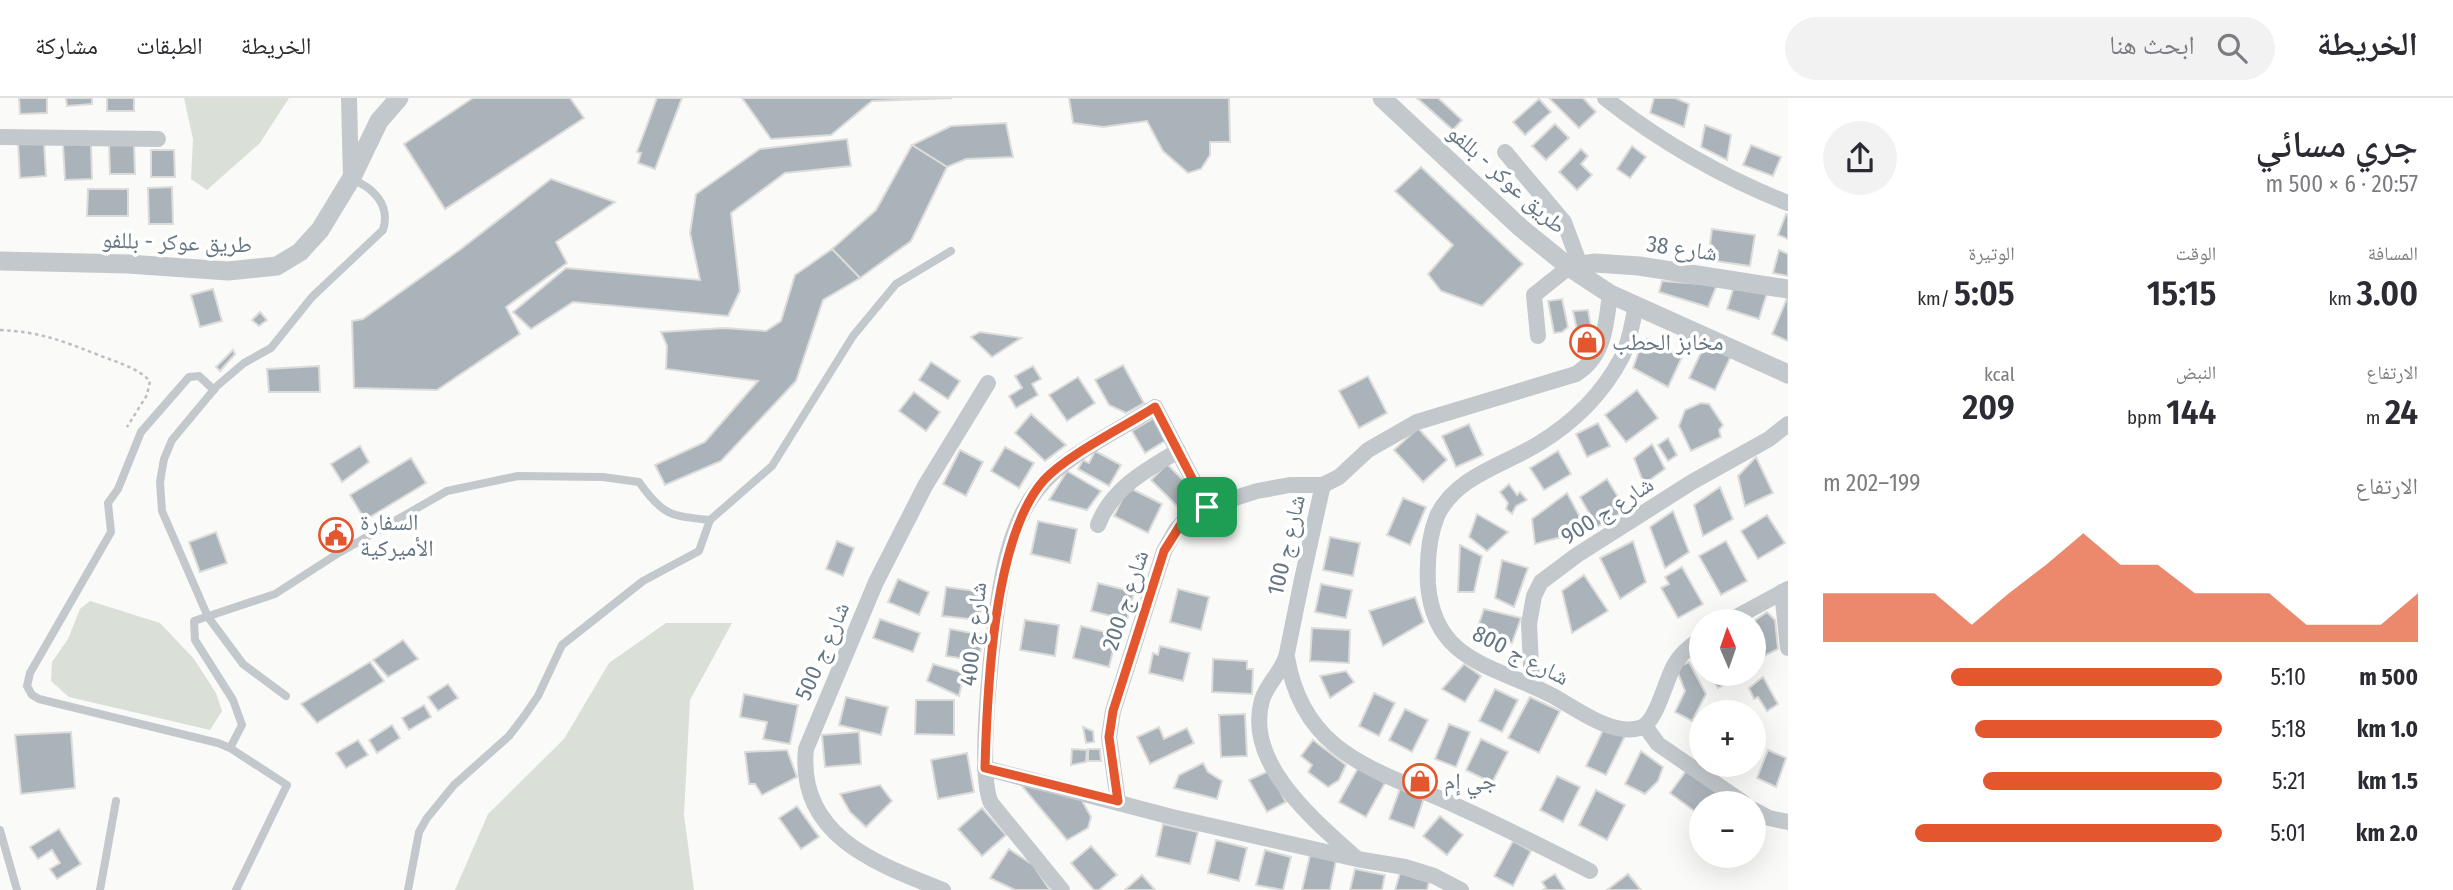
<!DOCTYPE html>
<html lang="ar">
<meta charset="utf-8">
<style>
body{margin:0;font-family:"Fira Sans Condensed","Noto Naskh Arabic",sans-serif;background:#f2f2f3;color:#2b2b33;direction:rtl;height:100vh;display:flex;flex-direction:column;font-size:26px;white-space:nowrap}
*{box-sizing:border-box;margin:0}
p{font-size:23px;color:#7c7c81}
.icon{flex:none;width:38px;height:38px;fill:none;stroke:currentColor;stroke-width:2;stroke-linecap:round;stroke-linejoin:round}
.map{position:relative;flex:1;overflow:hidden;direction:ltr}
.details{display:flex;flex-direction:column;background:#fff;width:665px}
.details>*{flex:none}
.needle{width:46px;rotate:358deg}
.tools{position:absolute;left:1689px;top:511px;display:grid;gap:14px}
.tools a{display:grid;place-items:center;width:77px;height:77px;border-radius:50%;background:#fff;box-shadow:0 7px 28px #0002;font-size:35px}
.pin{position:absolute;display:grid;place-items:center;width:60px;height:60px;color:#fff;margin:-30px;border-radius:14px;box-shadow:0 4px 10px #0006}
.round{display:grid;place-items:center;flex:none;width:74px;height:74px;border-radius:37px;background:#f2f2f3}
.summary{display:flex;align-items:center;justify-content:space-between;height:119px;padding:0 35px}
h1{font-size:38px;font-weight:600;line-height:52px}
.metrics{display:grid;grid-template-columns:repeat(3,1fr);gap:10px;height:119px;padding:7px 35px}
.metrics div{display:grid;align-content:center}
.metrics b{font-size:35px;font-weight:600}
.metrics small{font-size:19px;font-weight:400}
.metrics p{font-size:19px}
.chart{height:196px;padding:14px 35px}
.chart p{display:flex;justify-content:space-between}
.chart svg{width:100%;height:126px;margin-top:7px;fill:#e4572e;opacity:.7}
ul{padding:0 35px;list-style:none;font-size:23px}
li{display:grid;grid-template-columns:112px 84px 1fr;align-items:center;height:52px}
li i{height:18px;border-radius:9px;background:#e4572e}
header{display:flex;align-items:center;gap:42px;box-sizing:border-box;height:98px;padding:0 35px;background:#fff;border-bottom:2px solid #e1e1e2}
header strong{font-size:33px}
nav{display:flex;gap:38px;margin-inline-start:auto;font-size:24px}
.search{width:490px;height:63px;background:#f2f2f3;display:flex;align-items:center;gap:18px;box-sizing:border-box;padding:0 24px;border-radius:38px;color:#7c7c81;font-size:26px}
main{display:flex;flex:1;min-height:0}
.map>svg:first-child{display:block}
.green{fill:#dadfd7}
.building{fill:#aab3b9;stroke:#dcdcda;stroke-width:2}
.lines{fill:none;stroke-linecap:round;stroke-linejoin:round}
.path{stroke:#bbbfc2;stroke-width:2.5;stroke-dasharray:3.5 3.5;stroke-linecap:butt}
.service{stroke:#c3c8cc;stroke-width:8}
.minor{stroke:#c3c8cc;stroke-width:16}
.tertiary{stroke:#c3c8cc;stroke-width:19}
.route-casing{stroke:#fff;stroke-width:14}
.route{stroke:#e4572e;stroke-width:9}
.labels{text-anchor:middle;stroke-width:7;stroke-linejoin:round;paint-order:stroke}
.street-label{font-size:23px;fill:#657683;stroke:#fff}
.poi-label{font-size:23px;fill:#657683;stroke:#fff;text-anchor:start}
</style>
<header>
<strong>الخريطة</strong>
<div class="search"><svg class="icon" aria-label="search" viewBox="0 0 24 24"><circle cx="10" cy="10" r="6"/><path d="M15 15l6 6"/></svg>ابحث هنا</div>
<nav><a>الخريطة</a><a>الطبقات</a><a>مشاركة</a></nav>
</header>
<main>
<section class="details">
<div class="summary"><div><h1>جري مسائي</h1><p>20:57 · 6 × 500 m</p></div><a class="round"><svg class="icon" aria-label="share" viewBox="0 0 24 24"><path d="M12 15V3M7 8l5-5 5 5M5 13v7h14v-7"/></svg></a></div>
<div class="metrics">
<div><p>المسافة</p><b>3.00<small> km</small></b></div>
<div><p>الوقت</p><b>15:15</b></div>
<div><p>الوتيرة</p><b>5:05<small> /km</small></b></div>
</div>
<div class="metrics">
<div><p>الارتفاع</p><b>24<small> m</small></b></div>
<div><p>النبض</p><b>144<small> bpm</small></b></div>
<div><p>kcal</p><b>209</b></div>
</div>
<div class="chart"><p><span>الارتفاع</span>199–202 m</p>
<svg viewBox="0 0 160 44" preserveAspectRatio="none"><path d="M0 44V27L10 27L20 27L30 27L40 38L50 27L60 17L70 6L80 17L90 17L100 27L110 27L120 27L130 38L140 38L150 38L160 27V44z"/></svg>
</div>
<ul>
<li><b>500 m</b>5:10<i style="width:68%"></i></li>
<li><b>1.0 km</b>5:18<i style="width:62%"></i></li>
<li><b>1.5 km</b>5:21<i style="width:60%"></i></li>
<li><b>2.0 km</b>5:01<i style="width:77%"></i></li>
</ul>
</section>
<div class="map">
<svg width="1788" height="792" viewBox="0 0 1788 792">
<rect width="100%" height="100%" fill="#fafaf8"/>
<g class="green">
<path d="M184 0H289L260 45 207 92 191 81 193 41Z"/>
<path d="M90 503 160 525 194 561 216 595 222 613 210 632 69 599 51 583 52 564 68 541 80 511Z"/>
<path d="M666 525H732L690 602 684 717 694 792H455L488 716 564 641 609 565Z"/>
</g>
<g class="building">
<path d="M19 0H47V15L20 16Z"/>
<path d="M66 0H92V6L67 8Z"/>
<rect x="107" y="0" width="27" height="13"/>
<path d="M473 0H570L584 20 445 111 404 46Z"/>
<path d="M657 0H682L655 71 638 65 641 55 637 54Z"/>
<path d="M742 0H952L872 3 831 37 771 41Z"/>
<path d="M1069 0H1229L1230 44H1210V57L1201 71 1188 75 1163 53 1147 23 1103 29 1073 25Z"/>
<path d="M1417 0H1438L1462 22 1453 32Z"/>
<path d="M1549 0H1583L1596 14 1579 30Z"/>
<path d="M1654 0H1675L1689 6 1684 29 1650 15Z"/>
<path d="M1539 1 1551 14 1525 37 1513 24Z"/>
<path d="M1006 25 1013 59 966 61 947 69 912 47 951 28Z"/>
<path d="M1555 26 1569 40 1546 62 1532 48Z"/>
<path d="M1705 27 1731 37 1727 62 1701 49Z"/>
<path d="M847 41 851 68 785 75 731 115 740 193 728 218 573 204 531 231 513 214 566 170 700 182 690 135 696 96 760 51Z"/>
<path d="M44 44 46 78 20 80 18 45Z"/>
<path d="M134 44 135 76H110L109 45Z"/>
<path d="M91 45 92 81 65 82 63 46Z"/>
<path d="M912 47 947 69 911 143 860 180 832 151 876 112Z"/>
<path d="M1751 47 1781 59 1773 78 1743 67Z"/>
<path d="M1632 48 1646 59 1630 80 1617 71Z"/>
<path d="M1581 51 1588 58 1581 66 1592 77 1577 92 1559 74Z"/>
<path d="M151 52H174L175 79H151Z"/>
<path d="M1421 69 1523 166 1482 208 1441 193 1428 176 1453 147 1395 93Z"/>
<path d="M551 81 615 104 556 144 567 165 506 209 520 236 437 292 354 290 352 223 363 221 461 151Z"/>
<path d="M172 89 173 126H149L148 90Z"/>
<path d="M88 91H128V118H87Z"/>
<path d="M1786 116 1788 117V141L1778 137Z"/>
<path d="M1712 131 1755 137 1750 168 1708 162Z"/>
<path d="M832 151 860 180 823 202 796 283 721 363 665 387 655 367 705 344 758 283 666 271 667 248 661 234 724 230 766 233 781 223 795 177Z"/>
<path d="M1779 152 1788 156V178L1773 175Z"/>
<path d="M1662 183 1717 187 1708 209 1659 194Z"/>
<path d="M1735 185 1767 195 1759 221 1727 211Z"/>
<path d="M213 191 222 223 200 229 191 197Z"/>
<path d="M1788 198V243L1772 236Z"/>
<path d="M1562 201 1568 229 1562 234 1554 235 1548 203Z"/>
<path d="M1588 212 1591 228 1577 232 1573 213Z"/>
<path d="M260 214 267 222 259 228 252 222Z"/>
<path d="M980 234 1021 240 992 259 971 239Z"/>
<path d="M1647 241 1682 259 1668 289 1633 270 1642 244 1645 245Z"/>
<path d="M1705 246 1731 258 1715 292 1689 280Z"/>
<path d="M233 252 235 256 220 273 216 269Z"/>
<path d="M931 264 960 283 948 301 919 282Z"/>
<path d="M1123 267 1144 305 1126 315 1109 307 1095 282Z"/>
<path d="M319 268 320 294H269L267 271Z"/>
<path d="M1033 268 1041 281 1032 286 1038 297 1016 310 1009 298 1022 290 1015 278Z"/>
<path d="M1368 278 1387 315 1359 330 1339 293Z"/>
<path d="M1078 279 1095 305 1067 323 1049 297Z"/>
<path d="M1637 292 1658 320 1626 344 1605 317Z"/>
<path d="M914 294 940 314 926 333 899 313Z"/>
<path d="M1701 305 1709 306 1723 327 1719 332 1721 339 1691 353 1679 328 1685 312Z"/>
<path d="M1031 316 1066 347 1045 363 1015 335Z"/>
<path d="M1154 320 1168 341 1145 355 1132 333Z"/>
<path d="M1598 325 1610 348 1587 359 1576 336Z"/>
<path d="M1469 326 1483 357 1456 369 1442 338Z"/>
<path d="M1418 330 1447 362 1423 384 1394 352Z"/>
<path d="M1668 340 1677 357 1668 363 1658 347Z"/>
<path d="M1652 346 1665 371 1644 386 1634 360Z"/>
<path d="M360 348 369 364 342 384 331 366Z"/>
<path d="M1005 349 1034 365 1019 390 991 373Z"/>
<path d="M960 352 983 364 966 398 943 386Z"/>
<path d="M1095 353 1121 367 1109 388 1078 371 1083 362 1089 365Z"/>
<path d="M1558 353 1571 376 1544 392 1530 370Z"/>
<path d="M1756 359 1773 395 1745 408 1738 378Z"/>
<path d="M411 360 426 385 365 422 350 397Z"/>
<path d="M1167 366 1197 396 1181 412 1151 382Z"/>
<path d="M1067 373 1101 393 1087 412 1049 402Z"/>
<path d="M1607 381 1626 412 1597 429 1580 399Z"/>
<path d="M1509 386 1517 397 1520 394 1527 402 1516 408 1512 416 1506 411 1508 405 1500 394Z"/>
<path d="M1128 389 1162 406 1148 435 1114 418Z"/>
<path d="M1720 389 1733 421 1703 438 1694 407Z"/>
<path d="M1567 395 1587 432 1535 446 1532 421Z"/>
<path d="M1403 400 1426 409 1410 447 1387 437Z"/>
<path d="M1673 413 1689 454 1665 470 1650 429Z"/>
<path d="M1477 416 1508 434 1487 453 1469 439Z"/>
<path d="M1767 417 1785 445 1758 461 1741 433Z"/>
<path d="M1038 423 1077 431 1070 465 1031 456Z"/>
<path d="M216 434 227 465 200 474 189 444Z"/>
<path d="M1330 439 1360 445 1353 478 1323 472Z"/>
<path d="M837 443 854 450 843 478 826 471Z"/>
<path d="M1633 443 1646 484 1620 501 1600 460Z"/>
<path d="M1726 443 1747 483 1721 497 1699 458Z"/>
<path d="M1460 447 1482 458 1474 494H1458Z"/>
<path d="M1502 462 1528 470 1514 509 1495 500Z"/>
<path d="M1682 469 1703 506 1678 520 1661 490 1669 486 1665 479Z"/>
<path d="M1584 477 1608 513 1572 535 1562 493Z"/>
<path d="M898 481 929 494 919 517 888 504Z"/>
<path d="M1098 485 1134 494 1127 522 1091 513Z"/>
<path d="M1321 486 1352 492 1346 520 1315 514Z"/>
<path d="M946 489 983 494 979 522 942 518Z"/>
<path d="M1178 491 1209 499 1201 532 1170 524Z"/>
<path d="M1415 499 1424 524 1383 548 1369 513Z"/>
<path d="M1484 511 1521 520 1512 545 1477 531Z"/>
<path d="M1767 514 1775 522 1778 551 1760 560 1754 549V523Z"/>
<path d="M880 521 920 535 913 554 873 540Z"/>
<path d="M1025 522 1059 527 1055 558 1020 552Z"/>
<path d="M1081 528 1117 537 1109 569 1073 560Z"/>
<path d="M1312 530 1350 532 1349 565 1310 563Z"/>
<path d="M950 531 983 537 979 563 946 558Z"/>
<path d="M403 542 418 561 388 579 373 562Z"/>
<path d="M1160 548 1190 555 1183 583 1149 575 1153 555 1158 557Z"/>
<path d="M1213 561 1247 563V571H1253L1252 596 1212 594Z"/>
<path d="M370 564 384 583 317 625 301 606Z"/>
<path d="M1689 564 1706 596 1692 623 1675 614 1685 593 1676 570Z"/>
<path d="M933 566 964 575 959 598 927 583Z"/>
<path d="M1464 566 1481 578 1465 604 1442 591Z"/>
<path d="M1346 573 1354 584 1330 600 1320 578Z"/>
<path d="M1710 576H1743L1718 590Z"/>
<path d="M1763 579 1778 606 1767 613 1758 599 1754 601 1749 590Z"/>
<path d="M448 586 458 600 438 613 428 599Z"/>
<path d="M1495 591 1518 602 1502 634 1479 623Z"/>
<path d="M1374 595 1395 605 1379 638 1359 628Z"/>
<path d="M744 596 798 607 790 646 763 641 767 624 740 619Z"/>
<path d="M846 599 888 609 881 637 839 627Z"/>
<path d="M1530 599 1560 613 1539 655 1508 640Z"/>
<path d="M916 602H954V637L915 636Z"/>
<path d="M424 607 431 619 409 632 402 620Z"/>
<path d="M1405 611 1428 622 1412 654 1389 642Z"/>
<path d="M1245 616 1247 658 1221 659 1219 617Z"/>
<path d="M1449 626 1470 634 1456 669 1435 661Z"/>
<path d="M392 627 400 640 377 655 369 642Z"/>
<path d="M1605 628 1625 638 1606 677 1586 668Z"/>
<path d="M1083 629 1093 633 1094 644 1086 645Z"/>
<path d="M1159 629 1164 641 1187 630 1194 645 1150 666 1137 639Z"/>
<path d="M71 634 75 690 21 696 15 637Z"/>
<path d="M859 634 861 666 825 669 822 637Z"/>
<path d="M1481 641 1508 654 1492 685 1466 672Z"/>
<path d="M358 642 368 657 346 670 336 655Z"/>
<path d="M1313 642 1346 667 1339 682 1328 689 1308 674 1312 667 1301 658Z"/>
<path d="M1072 651 1087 652 1086 664 1071 667Z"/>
<path d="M1088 651H1100L1101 663H1088Z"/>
<path d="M787 652 797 679 762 697 755 686H749L745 654Z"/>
<path d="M1768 652 1786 660 1776 689 1757 680Z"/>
<path d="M1641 653 1663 669 1658 683 1645 696 1625 686Z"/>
<path d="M967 655 974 694 938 701 931 662Z"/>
<path d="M1203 665 1208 674 1222 683 1217 701 1174 690 1179 677Z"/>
<path d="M1358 670 1385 685 1366 719 1339 704Z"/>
<path d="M1687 672 1720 696 1714 705H1701V718L1670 695Z"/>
<path d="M1269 673 1286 704 1267 714 1249 682Z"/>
<path d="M1557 678 1580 689 1563 724 1540 712Z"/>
<path d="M880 687 892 703 866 729 850 714 840 696Z"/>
<path d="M1021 687 1081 701 1091 719 1088 730 1067 742Z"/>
<path d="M1401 688 1425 697 1414 730 1389 721Z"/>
<path d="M1596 692 1625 707 1607 742 1579 727Z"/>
<path d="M797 708 819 739 801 751 779 720Z"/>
<path d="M982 710 1006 737 982 758 958 731Z"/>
<path d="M1440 718 1463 737 1447 757 1423 738Z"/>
<path d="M1163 726 1198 734 1190 766 1156 758Z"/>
<path d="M59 731 81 766 57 781 50 771 60 765 52 752 38 761 30 749Z"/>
<path d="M1216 742 1247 750 1239 783 1208 775Z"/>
<path d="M1513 743 1531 753 1513 788 1494 778Z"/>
<path d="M1091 748 1117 777 1099 792H1094L1071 765Z"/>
<path d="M1009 751 1033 767 1050 792H1015L990 780Z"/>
<path d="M1265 752 1291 759 1283 792 1256 787Z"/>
<path d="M1310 757 1336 763 1330 792H1302Z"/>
<path d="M1355 771 1385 777 1382 792H1350Z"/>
<path d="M1400 775 1429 784 1427 792H1395Z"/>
<path d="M1555 776 1565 792H1543L1546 790 1542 784Z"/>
<path d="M1628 776 1641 792H1607Z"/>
<path d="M1142 777 1155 792H1125Z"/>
</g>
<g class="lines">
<path class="path" d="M0 232C40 234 60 242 96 256 115 264 135 268 150 283L147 297 127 329"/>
<g class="service">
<path d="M214 292 199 278 189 279 141 334 118 391 108 405 111 434 30 575 27 588 32 597 39 601 218 645 230 650 287 687 236 792"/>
<path d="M286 598 243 566 208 519 162 413 160 384 164 361 172 342 217 288 244 265 271 250 312 199 383 132C391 107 373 89 351 81"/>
<path d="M230 650 242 627 233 602 195 542 194 523 275 496 337 456 447 393 518 378 603 379 639 384C663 418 671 418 710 422L772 368 853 238 896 186 951 153"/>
<path d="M0 732 17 792"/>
<path d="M100 792 116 703"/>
<path d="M408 792 419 734 427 720 454 687 509 638 525 617 538 598 562 547 643 483 699 453 710 422"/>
</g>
<g class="minor">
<path d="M349 0 351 81"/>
<path d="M1605 0C1659 43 1724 80 1788 105"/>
<path d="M0 39 158 41"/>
<path d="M1505 54 1564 124 1580 167"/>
<path d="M1636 208C1632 224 1630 244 1622 259 1603 295 1573 325 1538 346 1504 367 1456 378 1437 418 1429 438 1427 465 1428 486 1434 565 1495 567 1553 598 1577 611 1611 638 1640 630 1657 625 1665 582 1675 566 1681 555 1690 548 1701 541"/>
<path d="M1538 238 1534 197 1569 169"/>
<path d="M1323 387C1310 443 1298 499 1287 555 1284 572 1267 585 1262 602 1244 665 1314 722 1355 759"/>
<path d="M1098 427C1111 391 1146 372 1178 353"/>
<path d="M1782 494 1788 550"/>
<path d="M1729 523 1788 491"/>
<path d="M1287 559C1304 660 1380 672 1459 709 1503 729 1547 751 1590 773"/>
<path d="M1532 587 1529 526 1534 498 1541 484 1577 457 1692 384 1769 341 1788 326"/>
<path d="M1645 628 1658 646 1744 705"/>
<path d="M985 670 1172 719 1357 761 1405 769 1434 778 1461 792"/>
<path d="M1118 703 1109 639 1113 613 1164 453 1176 432 1187 420 1207 409 1257 393 1290 387H1323L1339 379 1368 352 1417 324 1576 276C1605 258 1606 226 1610 196"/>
<path d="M1754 712 1769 720 1788 724"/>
<path d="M943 792C877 766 797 738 806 651L876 484 925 388 988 285"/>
<path d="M1062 792 991 705C976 673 994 521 1002 481 1007 451 1018 416 1037 392 1061 359 1120 332 1155 309L1207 409"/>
</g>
<g class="tertiary">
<path d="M1382 0 1521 130 1569 169 1610 196 1788 276"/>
<path d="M0 163 128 166 228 173 277 168 300 154 320 132 351 81 379 23 399 0"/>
<path d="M1569 169 1595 165 1639 168 1788 191"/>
</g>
</g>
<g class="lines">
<g class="route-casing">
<path id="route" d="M1155 309 1207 409 1181 426 1164 453 1113 613 1109 639 1118 703 985 670C987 594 993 439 1044 382 1067 357 1124 329 1155 309Z"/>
</g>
<use href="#route" class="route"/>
</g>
<defs>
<g id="shop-ring" transform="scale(1.75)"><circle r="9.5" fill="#fff" stroke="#e4572e" stroke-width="1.5"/><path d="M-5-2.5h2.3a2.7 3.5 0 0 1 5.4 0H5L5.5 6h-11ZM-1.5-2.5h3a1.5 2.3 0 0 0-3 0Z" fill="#e4572e"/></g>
<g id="civic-ring" transform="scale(1.75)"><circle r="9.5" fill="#fff" stroke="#e4572e" stroke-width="1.5"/><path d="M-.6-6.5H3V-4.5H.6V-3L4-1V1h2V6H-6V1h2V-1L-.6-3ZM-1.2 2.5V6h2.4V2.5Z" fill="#e4572e"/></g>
</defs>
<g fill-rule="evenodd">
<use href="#shop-ring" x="1587" y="244"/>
<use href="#civic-ring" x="336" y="437"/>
<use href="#shop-ring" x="1420" y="683"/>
</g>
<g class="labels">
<g class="street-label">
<text transform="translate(1507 81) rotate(42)" y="8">طريق عوكر - بللفو</text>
<text transform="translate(177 144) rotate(2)" y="8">طريق عوكر - بللفو</text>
<text transform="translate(1682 150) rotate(8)" y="8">شارع 38</text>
<text transform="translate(1607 412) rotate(-33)" y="8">شارع ج 900</text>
<text transform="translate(1286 447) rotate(-77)" y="8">شارع ج 100</text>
<text transform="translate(1125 502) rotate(-72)" y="8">شارع ج 200</text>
<text transform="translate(973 536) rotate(-84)" y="8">شارع ج 400</text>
<text transform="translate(822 553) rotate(-67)" y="8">شارع ج 500</text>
<text transform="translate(1521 557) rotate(27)" y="8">شارع ج 800</text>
</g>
<g class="poi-label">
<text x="1612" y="252">مخابز الحطب</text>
<text x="360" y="432">السفارة<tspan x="360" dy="26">الأميركية</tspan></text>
<text x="1444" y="691">جي إم</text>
</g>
</g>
</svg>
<div class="tools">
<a><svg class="needle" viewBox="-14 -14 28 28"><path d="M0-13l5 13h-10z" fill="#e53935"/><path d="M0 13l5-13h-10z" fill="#7c7c81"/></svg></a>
<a>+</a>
<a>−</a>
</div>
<div class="pin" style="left:1207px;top:409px;background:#1e9e55"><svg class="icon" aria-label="arrive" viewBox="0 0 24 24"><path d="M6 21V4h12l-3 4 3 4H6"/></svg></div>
</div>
</main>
